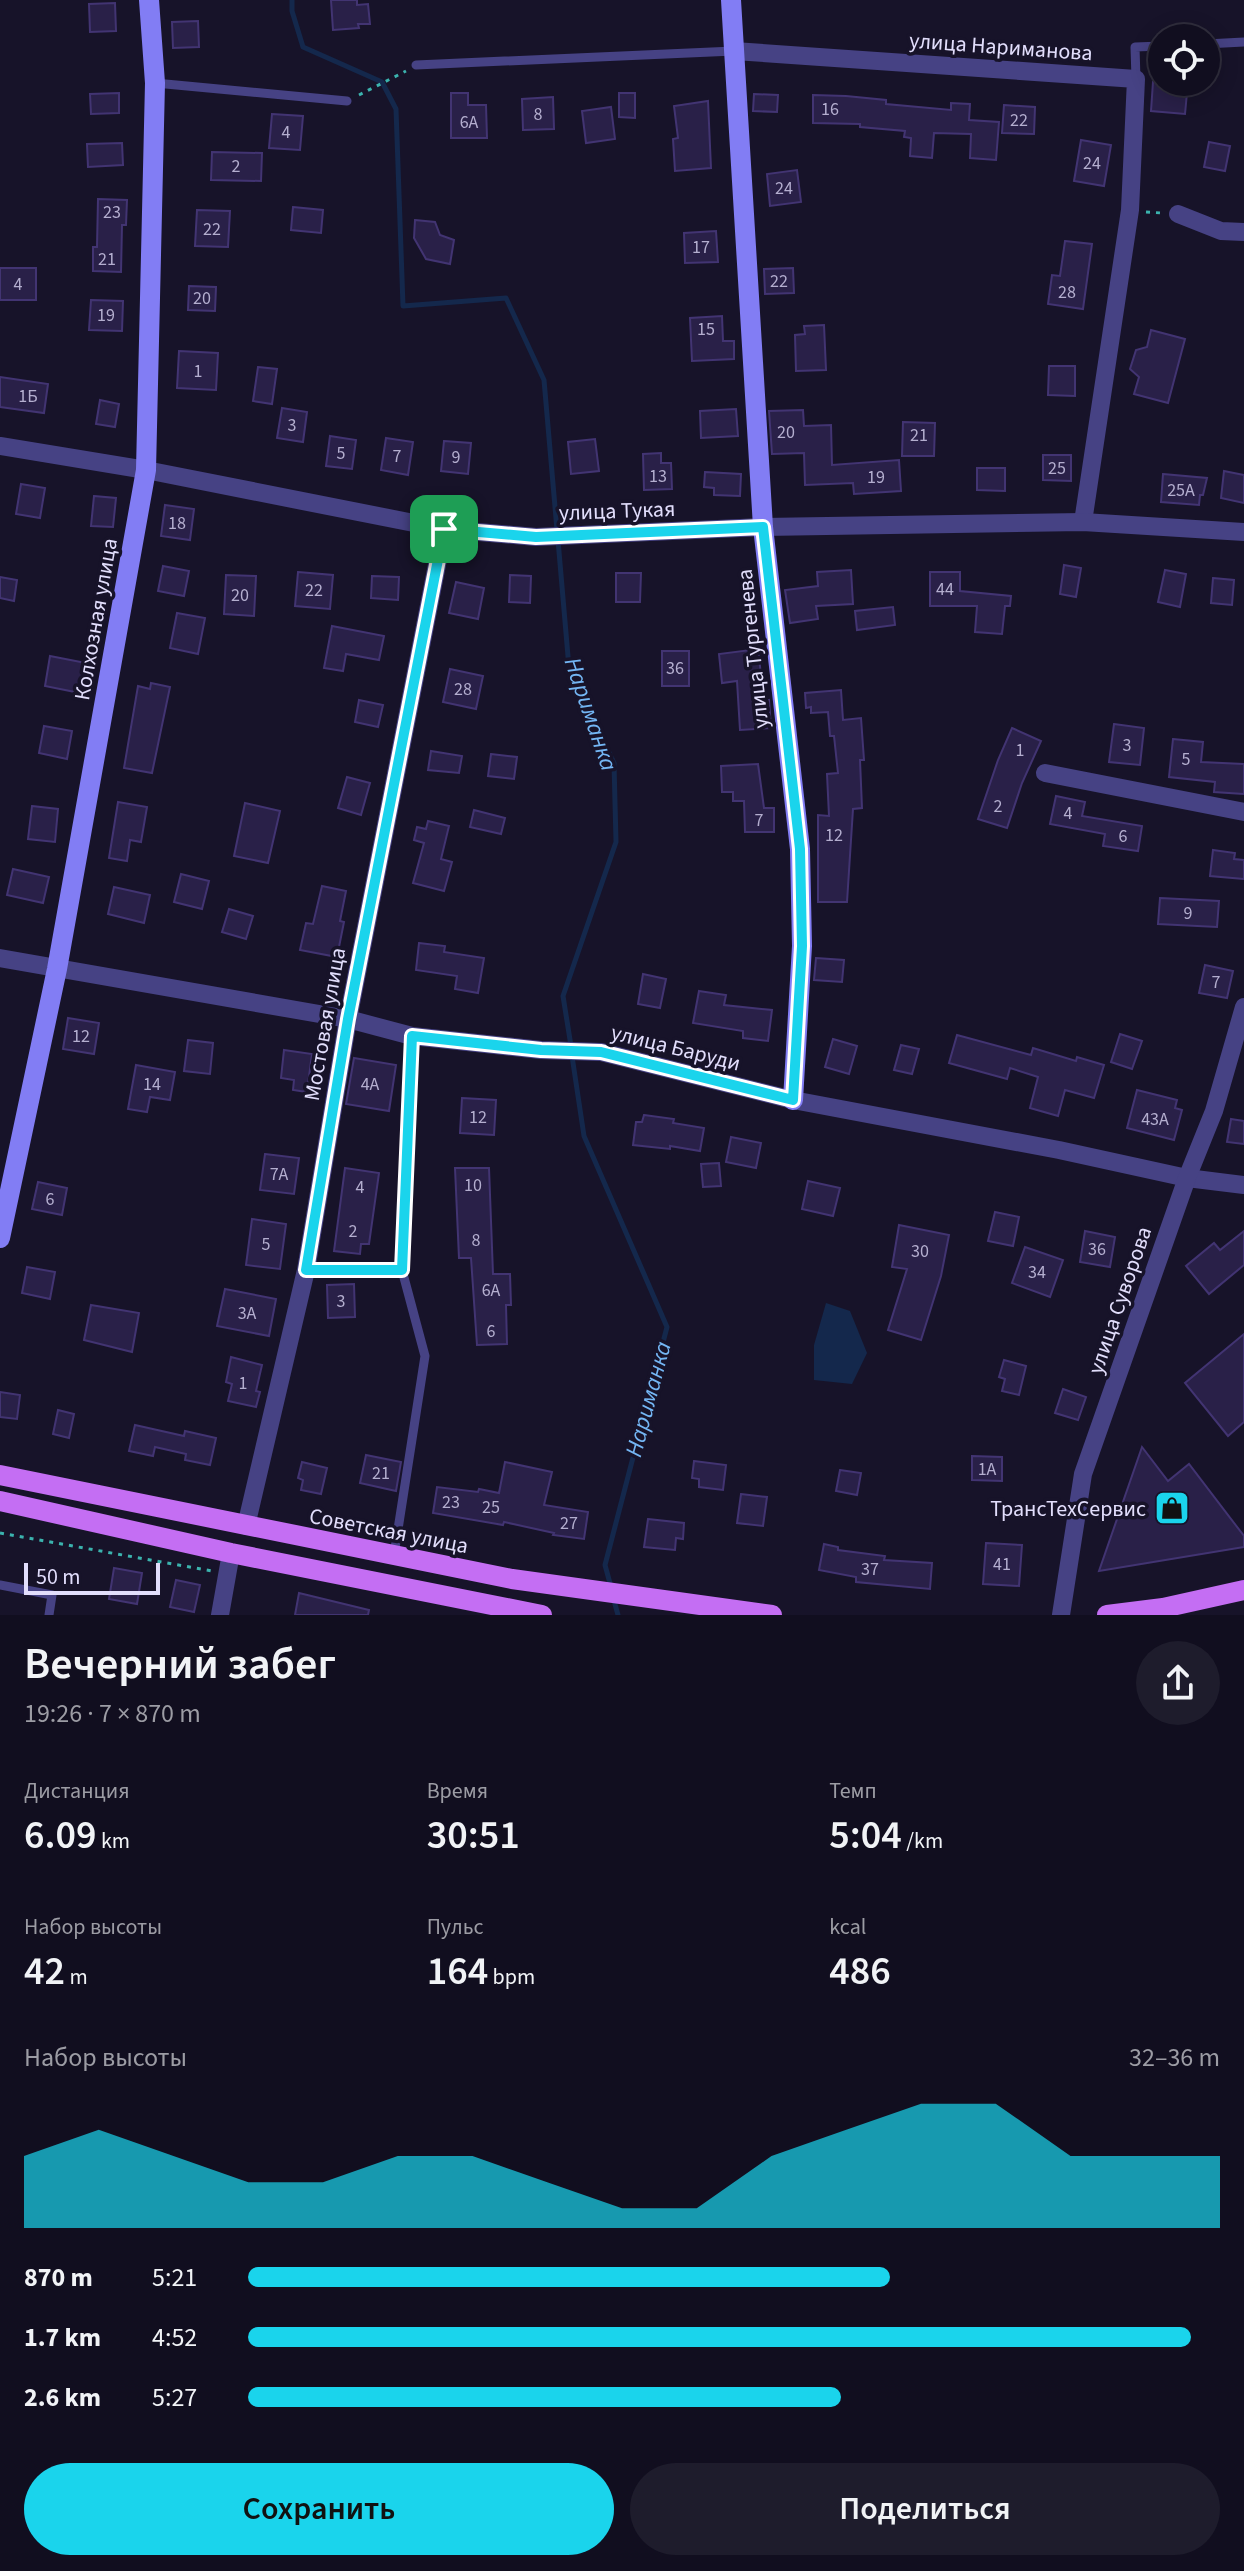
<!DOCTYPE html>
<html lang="ru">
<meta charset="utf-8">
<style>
body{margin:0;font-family:"Source Sans 3",sans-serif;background:#1e1c2c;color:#f1f3f6;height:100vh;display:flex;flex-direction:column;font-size:30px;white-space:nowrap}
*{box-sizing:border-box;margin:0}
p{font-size:26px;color:#9c9ca4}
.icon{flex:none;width:44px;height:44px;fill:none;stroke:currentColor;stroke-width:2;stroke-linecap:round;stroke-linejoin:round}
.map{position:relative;height:1615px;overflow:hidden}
.panel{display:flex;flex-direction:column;background:#110e1f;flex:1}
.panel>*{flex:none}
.buttons{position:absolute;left:1148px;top:24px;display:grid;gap:16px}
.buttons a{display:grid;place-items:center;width:72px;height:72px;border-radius:50%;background:#110e1f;box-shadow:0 4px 20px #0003,0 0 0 2px #302e3d;font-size:40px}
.scale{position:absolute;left:24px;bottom:20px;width:136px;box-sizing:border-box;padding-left:8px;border:4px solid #e2defc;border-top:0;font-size:22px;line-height:28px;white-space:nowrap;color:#e2defc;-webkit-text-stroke:6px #171329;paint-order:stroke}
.pin{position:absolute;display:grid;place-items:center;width:68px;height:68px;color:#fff;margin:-34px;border-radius:16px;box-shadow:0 4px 12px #0006}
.round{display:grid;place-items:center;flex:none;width:84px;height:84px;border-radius:42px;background:#1e1c2c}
.summary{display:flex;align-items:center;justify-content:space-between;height:136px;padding:0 24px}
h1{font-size:44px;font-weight:600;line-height:60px}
.stats{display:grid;grid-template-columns:repeat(3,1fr);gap:12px;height:136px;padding:8px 24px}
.stats div{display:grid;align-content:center}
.stats b{font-size:40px;font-weight:600}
.stats small{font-size:22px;font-weight:400}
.stats p{font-size:22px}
.chart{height:224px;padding:16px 24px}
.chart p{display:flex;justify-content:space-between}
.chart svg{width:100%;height:144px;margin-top:8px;fill:#1ad4ec;opacity:.7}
.action{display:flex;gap:16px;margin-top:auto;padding:16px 24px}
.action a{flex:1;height:92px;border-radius:48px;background:#1ad4ec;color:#111;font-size:32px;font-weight:600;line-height:92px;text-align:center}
.action a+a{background:#1e1c2c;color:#f1f3f6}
ul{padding:0 24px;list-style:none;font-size:26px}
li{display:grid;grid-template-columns:128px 96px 1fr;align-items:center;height:60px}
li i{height:20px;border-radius:10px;background:#1ad4ec}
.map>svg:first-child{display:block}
.water{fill:#14284c}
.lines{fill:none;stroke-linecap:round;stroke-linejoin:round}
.stream{stroke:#14284c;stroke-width:5}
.building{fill:#292048;stroke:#423472;stroke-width:2}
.path{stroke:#3bb3ae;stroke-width:3;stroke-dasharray:4 6;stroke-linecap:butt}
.lane{stroke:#464284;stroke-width:9}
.street{stroke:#464284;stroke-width:18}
.secondary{stroke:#827df4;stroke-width:20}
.primary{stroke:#c46ef3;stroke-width:20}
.route-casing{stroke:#fff;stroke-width:16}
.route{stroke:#1ad4ec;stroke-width:10}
.labels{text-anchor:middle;stroke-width:7;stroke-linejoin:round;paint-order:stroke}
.number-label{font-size:18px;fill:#b4aecf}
.street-label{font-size:22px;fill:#e2defc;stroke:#171329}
.poi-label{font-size:22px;fill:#e2defc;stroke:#171329;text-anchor:end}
.water-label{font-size:24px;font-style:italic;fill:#74b6f4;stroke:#171329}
</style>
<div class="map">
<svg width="1244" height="1615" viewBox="0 0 1244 1615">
<rect width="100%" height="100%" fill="#171329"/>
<path class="water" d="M826 1303 850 1311 867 1353 852 1384 814 1380V1345Z"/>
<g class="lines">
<g class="stream">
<path d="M292 0V11L303 47 382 82 396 109 403 306 506 298 544 380 557 530"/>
<path d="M558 540 569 668 614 763 616 842 563 996 571 1046"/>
<path d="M572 1056 584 1136 667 1327 605 1565 611 1587"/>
<path d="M613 1597 618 1615"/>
</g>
</g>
<g class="building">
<path d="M331 0H357V5L368 4 370 24H358L359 28 333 30Z"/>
<path d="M115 3 116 31 90 32 89 4Z"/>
<path d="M198 21 199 47 173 48 172 22Z"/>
<path d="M1153 82H1188L1185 114 1151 111Z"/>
<path d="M119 93V113L91 114 90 94Z"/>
<path d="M451 93H468V105H486L487 138H451Z"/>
<path d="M619 93H635V118L619 117Z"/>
<path d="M754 94 778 95 777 112 753 111Z"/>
<path d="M813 95 846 96 886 100V104L951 110V103L970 104 969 120 999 122 996 160 970 158 971 134 934 133 932 158 910 156 911 138 904 137 905 131 860 127V124L813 123Z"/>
<path d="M553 97 554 129 523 130 522 99Z"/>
<path d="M708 101 711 168 675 171 673 139 678 138 674 106Z"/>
<path d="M1004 105 1035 107 1034 134 1002 133Z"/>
<path d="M611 107 615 139 586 143 582 111Z"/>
<path d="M272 114 303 116 300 150 269 148Z"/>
<path d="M1081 140 1111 145 1104 186 1074 181Z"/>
<path d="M1209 142 1230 146 1225 171 1204 167Z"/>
<path d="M122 143 123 165 88 167 87 144Z"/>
<path d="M212 152 262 153 261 181 211 180Z"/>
<path d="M797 170 801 202 770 206 767 174Z"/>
<path d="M98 199 127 200 126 225H122L121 272 93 271V247H97Z"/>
<path d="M293 207 323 210 321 233 291 230Z"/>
<path d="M197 210 230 211 228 247 195 246Z"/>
<path d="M415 220 435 222 440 235 454 240 450 264 426 259 414 238Z"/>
<path d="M716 231 718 262 685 263 684 233Z"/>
<path d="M1065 241 1092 244 1083 309 1048 304 1052 275 1060 276Z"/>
<rect x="0" y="268" width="36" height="32"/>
<path d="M793 268 794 293 765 294 764 269Z"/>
<path d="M189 286 216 287 215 311 188 310Z"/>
<path d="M91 300 123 301 122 331 89 330Z"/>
<path d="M722 316 723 341H734V359L692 361 690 318Z"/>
<path d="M824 325 826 370 796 371 795 335 805 334 804 326Z"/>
<path d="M1151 330 1185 339 1168 403 1134 394 1139 377 1130 369 1136 350 1147 347Z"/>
<path d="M179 351 218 353 216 390 177 388Z"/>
<path d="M1049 366H1075V396L1048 395Z"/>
<path d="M258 367 277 369 272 404 253 401Z"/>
<path d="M0 377 48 384 44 413 0 407Z"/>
<path d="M100 400 119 404 115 427 96 424Z"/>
<path d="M282 408 307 412 303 442 277 438Z"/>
<path d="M736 409 738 436 701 438 700 411Z"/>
<path d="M803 410 804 426 831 425 832 465 899 460 901 491 854 494 853 483 805 485 804 453 772 454 769 411Z"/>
<path d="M903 422 935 423 934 456H902Z"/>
<path d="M330 436 356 440 352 469 326 466Z"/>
<path d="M386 438 413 442 408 475 381 470Z"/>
<path d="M595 439 599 471 571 474 568 442Z"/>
<path d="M444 441 471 443 468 474 441 471Z"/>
<path d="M661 453V463H671L672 489 644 490 643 454Z"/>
<path d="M1043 455H1071V481L1043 480Z"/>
<path d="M977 468H1005V491L977 490Z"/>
<path d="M1224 471 1244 475V503L1221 498Z"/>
<path d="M705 472 741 474 740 496 714 495V488L704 487Z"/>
<path d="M1163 474 1207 478 1203 495H1200L1199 505 1161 502Z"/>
<path d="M21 484 45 488 40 518 16 514Z"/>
<path d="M94 496 116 498 113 527 91 526Z"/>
<path d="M165 505 194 509 190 540 161 536Z"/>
<path d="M1064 565 1081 568 1076 597 1060 594Z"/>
<path d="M163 566 189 571 184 596 158 591Z"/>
<path d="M851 570 853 604 816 606 818 619 790 623 785 590 818 586 817 572Z"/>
<path d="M1165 570 1186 574 1180 607 1158 602Z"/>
<path d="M298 572 333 575 330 609 295 606Z"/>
<path d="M930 572H960V591L1011 596 1010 606H1005L1002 634 975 632 977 606H930Z"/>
<path d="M616 573H641L640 602H616Z"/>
<path d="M226 575 256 576 254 616 224 614Z"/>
<path d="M510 575 531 576 530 603 509 602Z"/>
<path d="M372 576 399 577 398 600 371 598Z"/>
<path d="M0 577 17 580 14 601 0 598Z"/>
<path d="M1213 578 1234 580 1232 605 1211 603Z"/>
<path d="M456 582 484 588 478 619 449 613Z"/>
<path d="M893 607 895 625 857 630 855 611Z"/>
<path d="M177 613 205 618 198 654 170 648Z"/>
<path d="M332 626 384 636 379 660 346 654 343 671 324 668Z"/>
<path d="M758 649 764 701 769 700 771 728 740 730 737 681 722 683 719 654Z"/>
<rect x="662" y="651" width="27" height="35"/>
<path d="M50 656 86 663 80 693 45 686Z"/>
<path d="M450 669 483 676 476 709 443 702Z"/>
<path d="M151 683 170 687 152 773 124 768 138 686 150 689Z"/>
<path d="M841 690 843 720 861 718 864 760H860L862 808 853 809 847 902H818V815L829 816 827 774 838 773 834 736H830L828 712 811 713V707L806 708 805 693Z"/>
<path d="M359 700 383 705 378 727 355 722Z"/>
<path d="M1114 724 1144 728 1140 765 1109 762Z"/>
<path d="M44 726 72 731 67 759 39 753Z"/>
<path d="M1012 728 1041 741 1022 783 1007 828 978 819 998 760Z"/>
<path d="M1173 739 1203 742 1201 762 1244 764V794L1214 792 1215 782 1169 777Z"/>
<path d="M431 751 462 756 459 773 428 770Z"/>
<path d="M491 754 517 757 514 779 488 776Z"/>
<path d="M758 764 764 808H774V832H745L744 801H733V792H722L721 766Z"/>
<path d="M347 777 370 783 361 815 338 808Z"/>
<path d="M1056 796 1085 802 1082 816 1142 826 1138 851 1103 846 1105 834 1050 824Z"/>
<path d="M118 802 147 807 141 842 130 840 127 861 109 858Z"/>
<path d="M245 803 280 811 268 863 234 856Z"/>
<path d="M32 806 58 809 55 842 28 839Z"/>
<path d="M474 810 505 818 501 834 470 827Z"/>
<path d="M428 821 449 826 441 859 452 862 444 891 413 883 424 843 414 840 417 827 426 829Z"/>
<path d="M1213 850 1235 853 1234 859 1244 860V879L1210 876Z"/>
<path d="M13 869 49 877 43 903 7 895Z"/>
<path d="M181 874 209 881 202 909 174 902Z"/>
<path d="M322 886 346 891 340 921 344 922 337 957 300 950 306 923 313 924Z"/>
<path d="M114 887 150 895 144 923 108 914Z"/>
<path d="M1160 898 1219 901 1217 927 1158 924Z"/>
<path d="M229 909 253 916 246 939 222 932Z"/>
<path d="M419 943 445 946 444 952 484 958 478 993 455 989 457 976 416 970Z"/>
<path d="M816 958 844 960 842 982 814 980Z"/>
<path d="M1205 965 1233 971 1227 998 1199 993Z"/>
<path d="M643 974 666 979 660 1008 638 1004Z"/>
<path d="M699 991 726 995 724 1005 772 1010 768 1041 743 1038V1031L693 1023Z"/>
<path d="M68 1018 99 1023 94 1054 63 1049Z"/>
<path d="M1120 1034 1142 1041 1132 1069 1111 1062Z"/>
<path d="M957 1035 1031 1055 1033 1048 1076 1061 1077 1057 1104 1065 1094 1098 1065 1090 1058 1116 1030 1108 1038 1077 1010 1068 1007 1079 949 1063Z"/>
<path d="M833 1039 857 1046 849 1074 825 1067Z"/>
<path d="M188 1040 213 1043 210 1074 184 1071Z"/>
<path d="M901 1045 919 1049 912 1074 894 1070Z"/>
<path d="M284 1050 312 1054 307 1092 293 1090 294 1080 281 1078Z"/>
<path d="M354 1058 396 1065 389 1111 346 1104Z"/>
<path d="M136 1065 175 1072 170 1100 150 1097 147 1112 128 1109Z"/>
<path d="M1137 1090 1177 1100 1175 1108 1182 1110 1174 1140 1127 1128Z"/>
<path d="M462 1098 496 1100 494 1135 460 1133Z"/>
<path d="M644 1115 674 1119 673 1123 704 1128 700 1151 670 1146V1149L633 1145 636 1122H642Z"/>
<path d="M1231 1119 1244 1121V1144L1227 1142Z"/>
<path d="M731 1137 761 1143 756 1168 726 1162Z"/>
<path d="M265 1154 299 1158 294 1194 260 1190Z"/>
<path d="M719 1163 721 1186 703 1187 701 1164Z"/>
<path d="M345 1168 379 1173 369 1244H361L360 1254 334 1251Z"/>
<path d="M455 1168H489L493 1274H510L511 1305H506L507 1344 477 1345 471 1258H459Z"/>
<path d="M808 1181 840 1188 833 1216 802 1209Z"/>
<path d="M38 1182 67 1188 62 1215 32 1209Z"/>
<path d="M995 1212 1019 1217 1013 1246 988 1241Z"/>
<path d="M252 1219 286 1224 280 1269 246 1265Z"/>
<path d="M899 1225 949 1235 941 1276 921 1340 888 1330 907 1269 892 1267Z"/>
<path d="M1085 1231 1115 1237 1110 1267 1080 1262Z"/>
<path d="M1244 1231V1265L1209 1294 1186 1266 1214 1243 1220 1250Z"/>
<path d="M1025 1247 1063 1260 1050 1297 1012 1283Z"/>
<path d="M27 1267 55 1272 50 1299 22 1293Z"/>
<path d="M354 1284 355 1317 328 1318 327 1285Z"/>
<path d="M225 1289 276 1299 269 1336 217 1326Z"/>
<path d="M91 1305 139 1313 132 1352 84 1340Z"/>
<path d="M1244 1334V1422L1228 1436 1185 1383Z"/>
<path d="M231 1357 262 1365 256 1391 260 1392 256 1407 228 1401 232 1384 226 1382Z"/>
<path d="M1004 1360 1026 1366 1019 1395 1002 1391 1005 1379 999 1377Z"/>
<path d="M1063 1389 1086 1397 1078 1420 1055 1413Z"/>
<path d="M0 1392 20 1395 17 1419 0 1417Z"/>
<path d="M58 1410 74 1414 69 1438 53 1434Z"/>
<path d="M135 1425 184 1436 185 1431 216 1438 210 1465 185 1460 186 1454 155 1447 153 1456 129 1451Z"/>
<path d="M1142 1447 1168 1481 1189 1464 1244 1536V1547L1099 1571Z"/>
<path d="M366 1455 401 1462 396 1491 360 1483Z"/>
<path d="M972 1456 1002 1457V1481L972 1480Z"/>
<path d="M694 1461 726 1465 723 1490 699 1487V1479L692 1478Z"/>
<path d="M302 1462 327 1468 321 1494 301 1490 303 1480 298 1478Z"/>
<path d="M505 1462 552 1472 544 1505 588 1512 584 1539 553 1535 554 1533 504 1522 503 1525 433 1513 437 1487 478 1492 479 1489 499 1493Z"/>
<path d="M840 1470 861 1473 857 1495 836 1491Z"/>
<path d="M741 1494 767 1497 763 1526 737 1523Z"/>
<path d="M648 1519 684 1523 683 1539 676 1538 675 1550 644 1547Z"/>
<path d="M986 1543 1022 1545 1019 1586 983 1584Z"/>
<path d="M824 1544 838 1547V1550L885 1556 884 1560 932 1563 930 1589 856 1582V1577L819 1570Z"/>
<path d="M114 1568 142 1573 137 1604 109 1599Z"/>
<path d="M176 1580 200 1585 194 1612 170 1607Z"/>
<path d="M299 1593 369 1610 368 1615H295Z"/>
</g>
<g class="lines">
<g class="path">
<path d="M359 95 406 71"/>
<path d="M1146 212 1162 213"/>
<path d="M0 1533 212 1571"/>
</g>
<g class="lane">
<path d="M1206 44 1244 42"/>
<path d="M416 65 734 51"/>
<path d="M1136 79 1135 47 1162 46"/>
<path d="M155 83 347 101"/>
<path d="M306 1270H402"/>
<path d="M394 1555 425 1356 402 1270 412 1036"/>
<path d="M0 1585 52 1595 49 1615"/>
</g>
<g class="street">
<path d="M734 51 1136 79 1130 210 1083 522"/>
<path d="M1178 214 1221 231 1244 232"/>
<path d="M0 446 146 470 444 529 536 537 763 527 1083 522 1244 532"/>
<path d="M1045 773 1244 812"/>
<path d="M0 958 348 1019 412 1036 541 1050 601 1052 793 1100 1059 1150 1187 1178 1244 1185"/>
<path d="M246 1526 306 1270 348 1019 444 529"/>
<path d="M220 1615 231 1553"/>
<path d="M1061 1615 1083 1474 1187 1178 1214 1111 1244 1007"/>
</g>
<g class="secondary">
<path d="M731 0 763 527 800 849 802 946 793 1100"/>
<path d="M0 1238 57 969 146 470 155 83 149 0"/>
</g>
<g class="primary">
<path d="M0 1475 512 1579 772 1615"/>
<path d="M0 1501 231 1553 542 1615"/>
<path d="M1107 1615 1163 1608 1244 1590"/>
</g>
</g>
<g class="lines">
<g class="route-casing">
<path id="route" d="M763 527 800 849 802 946 793 1100 601 1052 541 1050 412 1036 402 1270H306L348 1019 444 529 536 537Z"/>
</g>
<use href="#route" class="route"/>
</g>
<defs>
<g id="shop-square" transform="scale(1.8)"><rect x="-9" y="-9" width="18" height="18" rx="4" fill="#1ad4ec" stroke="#171329"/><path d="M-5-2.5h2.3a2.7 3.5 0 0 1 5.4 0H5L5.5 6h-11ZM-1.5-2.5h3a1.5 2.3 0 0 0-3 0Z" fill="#111"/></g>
</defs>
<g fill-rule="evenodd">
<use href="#shop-square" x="1172" y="1508"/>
</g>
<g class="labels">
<g class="number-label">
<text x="830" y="115">16</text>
<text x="538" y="120">8</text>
<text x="1019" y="126">22</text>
<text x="469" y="128">6А</text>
<text x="286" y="138">4</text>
<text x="1092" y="169">24</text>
<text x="236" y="172">2</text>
<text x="784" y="194">24</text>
<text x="112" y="218">23</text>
<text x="212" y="235">22</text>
<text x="701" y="253">17</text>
<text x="107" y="265">21</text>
<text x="779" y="287">22</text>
<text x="18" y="290">4</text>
<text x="1067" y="298">28</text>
<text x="202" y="304">20</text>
<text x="106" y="321">19</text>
<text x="706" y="335">15</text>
<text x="198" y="377">1</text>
<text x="28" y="402">1Б</text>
<text x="292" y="431">3</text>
<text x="786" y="438">20</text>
<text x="919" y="441">21</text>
<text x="341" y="459">5</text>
<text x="397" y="462">7</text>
<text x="456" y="463">9</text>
<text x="1057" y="474">25</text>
<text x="658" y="482">13</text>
<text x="876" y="483">19</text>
<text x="1181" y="496">25А</text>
<text x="177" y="529">18</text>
<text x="945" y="595">44</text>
<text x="314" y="596">22</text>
<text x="240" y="601">20</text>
<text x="675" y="674">36</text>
<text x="463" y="695">28</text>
<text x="1127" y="751">3</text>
<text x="1020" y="756">1</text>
<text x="1186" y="765">5</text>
<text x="998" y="812">2</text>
<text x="1068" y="819">4</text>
<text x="759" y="826">7</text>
<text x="834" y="841">12</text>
<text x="1123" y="842">6</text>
<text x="1188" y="919">9</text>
<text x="1216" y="988">7</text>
<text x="81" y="1042">12</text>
<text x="152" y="1090">14</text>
<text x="370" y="1090">4А</text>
<text x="478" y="1123">12</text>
<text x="1155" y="1125">43А</text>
<text x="279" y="1180">7А</text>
<text x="473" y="1191">10</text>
<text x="360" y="1193">4</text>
<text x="50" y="1205">6</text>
<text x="353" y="1237">2</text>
<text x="476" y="1246">8</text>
<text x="266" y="1250">5</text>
<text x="1097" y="1255">36</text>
<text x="920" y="1257">30</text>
<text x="1037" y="1278">34</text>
<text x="491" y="1296">6А</text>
<text x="341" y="1307">3</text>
<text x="247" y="1319">3А</text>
<text x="491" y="1337">6</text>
<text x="243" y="1389">1</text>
<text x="987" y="1475">1А</text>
<text x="381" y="1479">21</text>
<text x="451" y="1508">23</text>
<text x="491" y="1513">25</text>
<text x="569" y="1529">27</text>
<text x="1002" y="1570">41</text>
<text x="870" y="1575">37</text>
</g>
<g class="street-label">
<text transform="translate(1001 46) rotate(4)" y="8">улица Нариманова</text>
<text transform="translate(617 510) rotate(-2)" y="8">улица Тукая</text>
<text transform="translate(95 619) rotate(-80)" y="8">Колхозная улица</text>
<text transform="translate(752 649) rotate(-96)" y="8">улица Тургенева</text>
<text transform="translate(324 1024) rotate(-80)" y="8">Мостовая улица</text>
<text transform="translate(676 1047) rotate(14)" y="8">улица Баруди</text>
<text transform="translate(1119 1300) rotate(-71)" y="8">улица Суворова</text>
<text transform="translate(389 1530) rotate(11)" y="8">Советская улица</text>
</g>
<g class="poi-label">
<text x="1146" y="1516">ТрансТехСервис</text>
</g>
<g class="water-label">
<text transform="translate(591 714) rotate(71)" y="8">Нариманка</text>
<text transform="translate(648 1399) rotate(-75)" y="8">Нариманка</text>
</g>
</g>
</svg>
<div class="buttons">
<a><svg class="icon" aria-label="locate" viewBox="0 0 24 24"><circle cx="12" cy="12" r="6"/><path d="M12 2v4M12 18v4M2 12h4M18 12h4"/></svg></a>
</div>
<div class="scale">50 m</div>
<div class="pin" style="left:444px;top:529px;background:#1e9e55"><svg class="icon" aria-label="arrive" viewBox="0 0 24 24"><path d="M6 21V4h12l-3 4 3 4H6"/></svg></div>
</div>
<section class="panel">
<div class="summary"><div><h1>Вечерний забег</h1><p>19:26 · 7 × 870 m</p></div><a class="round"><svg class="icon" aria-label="share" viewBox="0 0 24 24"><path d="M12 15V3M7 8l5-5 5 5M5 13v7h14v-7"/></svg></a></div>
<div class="stats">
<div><p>Дистанция</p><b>6.09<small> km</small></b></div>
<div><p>Время</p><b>30:51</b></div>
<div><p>Темп</p><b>5:04<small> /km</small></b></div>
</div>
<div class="stats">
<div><p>Набор высоты</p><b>42<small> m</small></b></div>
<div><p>Пульс</p><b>164<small> bpm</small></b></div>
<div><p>kcal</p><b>486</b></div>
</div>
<div class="chart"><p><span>Набор высоты</span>32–36 m</p>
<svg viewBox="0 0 160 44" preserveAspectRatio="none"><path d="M0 44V22L10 14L20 22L30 30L40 30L50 22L60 22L70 30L80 38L90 38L100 22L110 14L120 6L130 6L140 22L150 22L160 22V44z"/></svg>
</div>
<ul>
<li><b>870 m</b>5:21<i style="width:66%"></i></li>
<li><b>1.7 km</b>4:52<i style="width:97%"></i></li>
<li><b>2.6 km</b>5:27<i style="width:61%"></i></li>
</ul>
<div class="action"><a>Сохранить</a><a>Поделиться</a></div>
</section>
